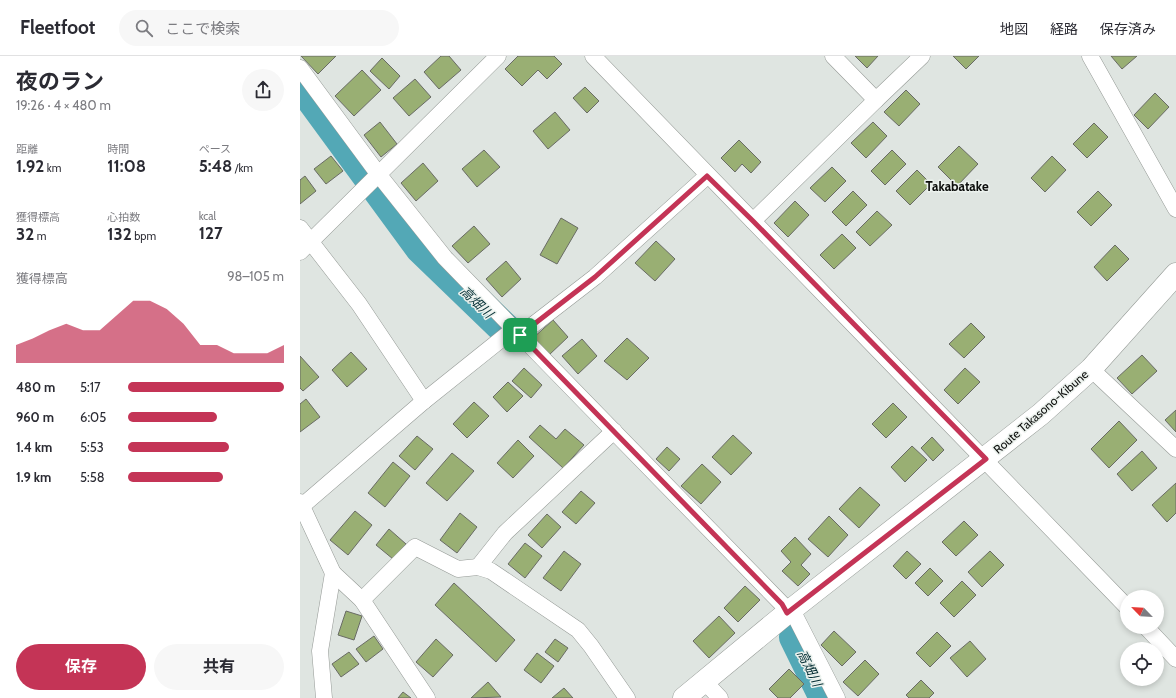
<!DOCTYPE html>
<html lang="ja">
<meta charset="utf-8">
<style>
body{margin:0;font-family:Cabin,"Noto Sans JP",sans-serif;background:#f7f7f7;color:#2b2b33;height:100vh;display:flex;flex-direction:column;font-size:15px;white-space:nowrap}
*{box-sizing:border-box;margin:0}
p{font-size:13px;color:#7c7c81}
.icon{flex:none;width:22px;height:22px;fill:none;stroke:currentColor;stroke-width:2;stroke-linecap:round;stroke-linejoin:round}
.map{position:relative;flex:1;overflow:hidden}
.side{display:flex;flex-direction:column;background:#fff;width:300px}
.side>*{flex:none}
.needle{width:26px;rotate:295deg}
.buttons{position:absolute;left:820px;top:534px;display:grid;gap:8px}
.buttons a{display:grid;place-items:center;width:44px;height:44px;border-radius:50%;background:#fff;box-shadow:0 2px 6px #0003;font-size:20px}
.pin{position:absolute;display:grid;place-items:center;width:34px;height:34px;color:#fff;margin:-17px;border-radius:8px;box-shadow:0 2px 6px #0006}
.round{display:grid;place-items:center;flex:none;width:42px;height:42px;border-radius:21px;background:#f7f7f7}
.overview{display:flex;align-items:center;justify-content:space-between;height:68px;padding:0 16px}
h1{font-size:22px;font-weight:700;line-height:30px}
.metrics{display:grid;grid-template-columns:repeat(3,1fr);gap:6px;height:68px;padding:4px 16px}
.metrics div{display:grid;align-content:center}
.metrics b{font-size:17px;font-weight:700}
.metrics small{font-size:11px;font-weight:400}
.metrics p{font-size:11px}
.chart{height:112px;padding:8px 16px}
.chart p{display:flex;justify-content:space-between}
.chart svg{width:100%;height:72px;margin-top:4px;fill:#c43456;opacity:.7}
.cta{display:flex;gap:8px;margin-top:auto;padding:8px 16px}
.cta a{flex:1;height:46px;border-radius:24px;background:#c43456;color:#fff;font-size:16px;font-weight:700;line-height:46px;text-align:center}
.cta a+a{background:#f7f7f7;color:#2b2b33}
ul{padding:0 16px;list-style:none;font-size:13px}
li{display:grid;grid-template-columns:64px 48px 1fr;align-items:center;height:30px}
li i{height:10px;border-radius:5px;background:#c43456}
header{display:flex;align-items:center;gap:24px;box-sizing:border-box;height:56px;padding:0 20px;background:#fff;border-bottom:1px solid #e1e1e2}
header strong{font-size:19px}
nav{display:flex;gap:22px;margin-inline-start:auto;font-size:14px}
.search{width:280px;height:36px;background:#f7f7f7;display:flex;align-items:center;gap:10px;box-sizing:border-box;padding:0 14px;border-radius:22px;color:#7c7c81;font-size:15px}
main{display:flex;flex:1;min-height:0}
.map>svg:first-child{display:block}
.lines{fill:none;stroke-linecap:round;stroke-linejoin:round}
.river{stroke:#53a8b6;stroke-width:32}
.building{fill:#99af73;stroke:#696b65}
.minor-casing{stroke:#959a96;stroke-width:17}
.secondary-casing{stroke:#959a96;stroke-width:23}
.minor{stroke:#fff;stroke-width:16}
.secondary{stroke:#fff;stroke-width:22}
.route-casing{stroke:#fff;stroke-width:8}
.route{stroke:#c43456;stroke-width:5}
.labels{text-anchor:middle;stroke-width:3;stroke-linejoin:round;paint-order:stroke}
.street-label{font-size:12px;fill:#0c0e0c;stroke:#ecf2ee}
.neighbourhood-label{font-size:13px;font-weight:bold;fill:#0c0e0c;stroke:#ecf2ee}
.water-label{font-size:13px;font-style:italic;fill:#042f35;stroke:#ecf2ee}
</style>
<header>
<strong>Fleetfoot</strong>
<div class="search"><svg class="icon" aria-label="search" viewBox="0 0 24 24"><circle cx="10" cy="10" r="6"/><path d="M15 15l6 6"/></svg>ここで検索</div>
<nav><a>地図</a><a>経路</a><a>保存済み</a></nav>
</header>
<main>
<section class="side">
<div class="overview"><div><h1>夜のラン</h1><p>19:26 · 4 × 480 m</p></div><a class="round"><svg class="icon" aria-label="share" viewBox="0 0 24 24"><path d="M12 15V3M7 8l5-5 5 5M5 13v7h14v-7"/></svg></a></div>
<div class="metrics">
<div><p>距離</p><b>1.92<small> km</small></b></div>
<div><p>時間</p><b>11:08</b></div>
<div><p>ペース</p><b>5:48<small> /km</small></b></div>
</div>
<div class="metrics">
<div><p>獲得標高</p><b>32<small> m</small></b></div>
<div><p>心拍数</p><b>132<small> bpm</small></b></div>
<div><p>kcal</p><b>127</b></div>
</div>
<div class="chart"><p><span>獲得標高</span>98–105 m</p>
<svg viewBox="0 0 160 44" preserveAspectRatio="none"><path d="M0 44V33L10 29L20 24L30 20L40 24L50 24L60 15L70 6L80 6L90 11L100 20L110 33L120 33L130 38L140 38L150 38L160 33V44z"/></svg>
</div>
<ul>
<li><b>480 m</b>5:17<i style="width:100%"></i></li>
<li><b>960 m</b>6:05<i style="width:57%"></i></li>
<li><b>1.4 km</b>5:53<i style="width:65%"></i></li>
<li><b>1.9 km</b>5:58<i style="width:61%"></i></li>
</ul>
<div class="cta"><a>保存</a><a>共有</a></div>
</section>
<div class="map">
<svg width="876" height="642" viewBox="0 0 876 642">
<rect width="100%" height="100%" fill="#dfe5e1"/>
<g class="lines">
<g class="river">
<path d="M0 27 121 192 206 274"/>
<path d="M495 581 525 642"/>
</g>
</g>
<g class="building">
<path d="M1 0H36L18 18Z"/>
<path d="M141 0H149L161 14 139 33 124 16Z"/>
<path d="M218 0H254L262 8 247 23 238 14 222 30 205 13Z"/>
<path d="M555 0H578L567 12Z"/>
<path d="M653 0H679L666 13Z"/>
<path d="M811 0H837L822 13Z"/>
<path d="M82 2 100 20 89 33 70 15Z"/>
<path d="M62 14 81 34 54 60 35 40Z"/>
<path d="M115 23 131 41 109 60 93 42Z"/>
<path d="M285 31 299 45 287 57 273 42Z"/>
<path d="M606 34 620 48 599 70 584 56Z"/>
<path d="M855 37 869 51 848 73 834 59Z"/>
<path d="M255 56 270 74 248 93 233 75Z"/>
<path d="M80 66 97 88 81 101 64 79Z"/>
<path d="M573 66 587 80 566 102 551 87Z"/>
<path d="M794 67 808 81 787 102 773 88Z"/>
<path d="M439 84 461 106 451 117 442 108 435 116 421 102Z"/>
<path d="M659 90 678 108 657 130 638 111Z"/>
<path d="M184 94 200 111 177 131 162 113Z"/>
<path d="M592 94 606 108 585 129 571 115Z"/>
<path d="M31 100 43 115 26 128 14 113Z"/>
<path d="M752 100 766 114 745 136 731 122Z"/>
<path d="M123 107 138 125 116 145 101 127Z"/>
<path d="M532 111 546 125 525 146 510 132Z"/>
<path d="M617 114 631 128 610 149 596 135Z"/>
<path d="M5 120 16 135 0 148V124Z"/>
<path d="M553 135 567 149 546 170 532 156Z"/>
<path d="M798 135 812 149 791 170 777 156Z"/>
<path d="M495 145 509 159 488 181 474 167Z"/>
<path d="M577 155 592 169 570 190 556 176Z"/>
<path d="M261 162 278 172 257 208 240 199Z"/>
<path d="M174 170 190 188 168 207 152 190Z"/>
<path d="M542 178 556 192 534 213 520 199Z"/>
<path d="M356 185 375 203 355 225 335 207Z"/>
<path d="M815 189 829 203 807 225 794 211Z"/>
<path d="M206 205 221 223 202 241 186 223Z"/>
<path d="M253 264 268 281 249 299 233 282Z"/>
<path d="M671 267 685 281 664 302 649 288Z"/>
<path d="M327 282 349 302 327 324 304 305Z"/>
<path d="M282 283 297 300 278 318 262 300Z"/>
<path d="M51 296 67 313 47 331 32 314Z"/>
<path d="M842 299 857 315 832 338 817 322Z"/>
<path d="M0 300 19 321 3 335 0 332Z"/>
<path d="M224 312 242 329 231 342 212 325Z"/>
<path d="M665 312 680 326 658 348 644 334Z"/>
<path d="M208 326 223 340 207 356 193 341Z"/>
<path d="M6 343 20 361 0 376V348Z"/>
<path d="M174 346 189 360 167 382 153 368Z"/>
<path d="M593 347 607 361 586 382 572 368Z"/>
<path d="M876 354V376L865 364Z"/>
<path d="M819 365 837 384 809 412 791 393Z"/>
<path d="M240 369 256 383 265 373 284 389 263 412 229 381Z"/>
<path d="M433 379 452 397 431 419 412 401Z"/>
<path d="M117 380 133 393 115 414 99 400Z"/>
<path d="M632 381 644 394 633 405 621 392Z"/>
<path d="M218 384 234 400 213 422 197 407Z"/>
<path d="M612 390 627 404 605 426 591 411Z"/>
<path d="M367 391 380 403 369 415 356 403Z"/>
<path d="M842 395 857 412 832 435 817 418Z"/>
<path d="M152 397 174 415 147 445 126 427Z"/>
<path d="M93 406 110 420 85 451 68 437Z"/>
<path d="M402 408 421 426 401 448 381 430Z"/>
<path d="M876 427V457L867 466 852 449Z"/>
<path d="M560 431 580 449 559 472 539 453Z"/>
<path d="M281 435 295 447 276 468 262 456Z"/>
<path d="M55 455 72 469 48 499 30 484Z"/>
<path d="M160 457 177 471 157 497 140 484Z"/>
<path d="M247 458 261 471 242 492 228 479Z"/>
<path d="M529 460 548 479 528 501 508 483Z"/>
<path d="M664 465 678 479 656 500 642 486Z"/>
<path d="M89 473 106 488 93 503 76 489Z"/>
<path d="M495 481 511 498 501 509 510 518 498 530 482 515 491 506 481 495Z"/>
<path d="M225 487 242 500 225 522 208 508Z"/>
<path d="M264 495 281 508 261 535 243 522Z"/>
<path d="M607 495 621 508 606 523 593 510Z"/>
<path d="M690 495 704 509 682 531 668 516Z"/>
<path d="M630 512 643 525 628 540 615 527Z"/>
<path d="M662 525 676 539 654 561 640 547Z"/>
<path d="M154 527 215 584 196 606 135 549Z"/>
<path d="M445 530 460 544 438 566 424 552Z"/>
<path d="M46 555 62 560 54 584 38 579Z"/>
<path d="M419 560 435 577 409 602 393 585Z"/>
<path d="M534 575 556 596 542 610 521 589Z"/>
<path d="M637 576 651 590 630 611 616 597Z"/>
<path d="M74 580 83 593 66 606 56 593Z"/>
<path d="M136 583 153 599 133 621 116 606Z"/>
<path d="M255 583 268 592 258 606 245 596Z"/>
<path d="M670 585 686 603 667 621 650 602Z"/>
<path d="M49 596 59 608 41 621 32 608Z"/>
<path d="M237 597 254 610 241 627 224 614Z"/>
<path d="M565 604 579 618 558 640 543 626Z"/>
<path d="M489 613 504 628 490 642H478L469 633Z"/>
<path d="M621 624 634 637 629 642H609L606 639Z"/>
<path d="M188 626 201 641 171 642Z"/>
<path d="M264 632 273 642H252Z"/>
<path d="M103 636 111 642H98Z"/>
</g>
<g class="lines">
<g class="minor-casing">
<g id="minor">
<path d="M293 0C470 185 650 366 827 551"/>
<path d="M533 0 576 44 622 0"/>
<path d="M790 0 876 153"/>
<path d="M0 12 79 119 145 202 482 548 487 557"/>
<path d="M453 165 576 44"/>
<path d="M0 172 59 248 124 345"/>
<path d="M0 196 198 0"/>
<path d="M220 279 295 221 407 120"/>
<path d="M791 313 876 393"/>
<path d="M314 375 205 477 178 511 191 515 278 574 291 590 327 642"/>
<path d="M0 446 33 517 62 544 127 642"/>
<path d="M2 450 124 345 214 273"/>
<path d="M62 544 115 491 158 513 178 511"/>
<path d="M492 554 537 642"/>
<path d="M846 571 876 603"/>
<path d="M404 625 420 642"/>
<path d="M24 642 20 595 33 517"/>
</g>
</g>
<g class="secondary-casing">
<path id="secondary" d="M384 642 487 557 741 358 791 313 876 218"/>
</g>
<use href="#minor" class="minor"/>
<use href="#secondary" class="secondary"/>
</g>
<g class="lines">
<g class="route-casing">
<path id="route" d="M407 120 453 165 686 403 487 557 482 548 220 279 295 221Z"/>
</g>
<use href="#route" class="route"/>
</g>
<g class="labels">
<g class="street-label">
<text transform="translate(741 356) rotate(-41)" y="4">Route Takasono-Kibune</text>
</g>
<g class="neighbourhood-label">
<text x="657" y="135">Takabatake</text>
</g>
<g class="water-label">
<text transform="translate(177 246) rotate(44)" y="5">高畑川</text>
<text transform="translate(510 612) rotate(64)" y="5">高畑川</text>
</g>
</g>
</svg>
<div class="buttons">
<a><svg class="needle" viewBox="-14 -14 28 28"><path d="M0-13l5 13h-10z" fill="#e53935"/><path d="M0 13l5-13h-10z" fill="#7c7c81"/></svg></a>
<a><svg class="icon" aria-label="locate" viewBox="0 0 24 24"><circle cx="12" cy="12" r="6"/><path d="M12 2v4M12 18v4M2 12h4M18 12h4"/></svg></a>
</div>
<div class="pin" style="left:220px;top:279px;background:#1e9e55"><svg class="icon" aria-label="arrive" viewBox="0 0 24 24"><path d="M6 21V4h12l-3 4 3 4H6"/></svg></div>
</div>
</main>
